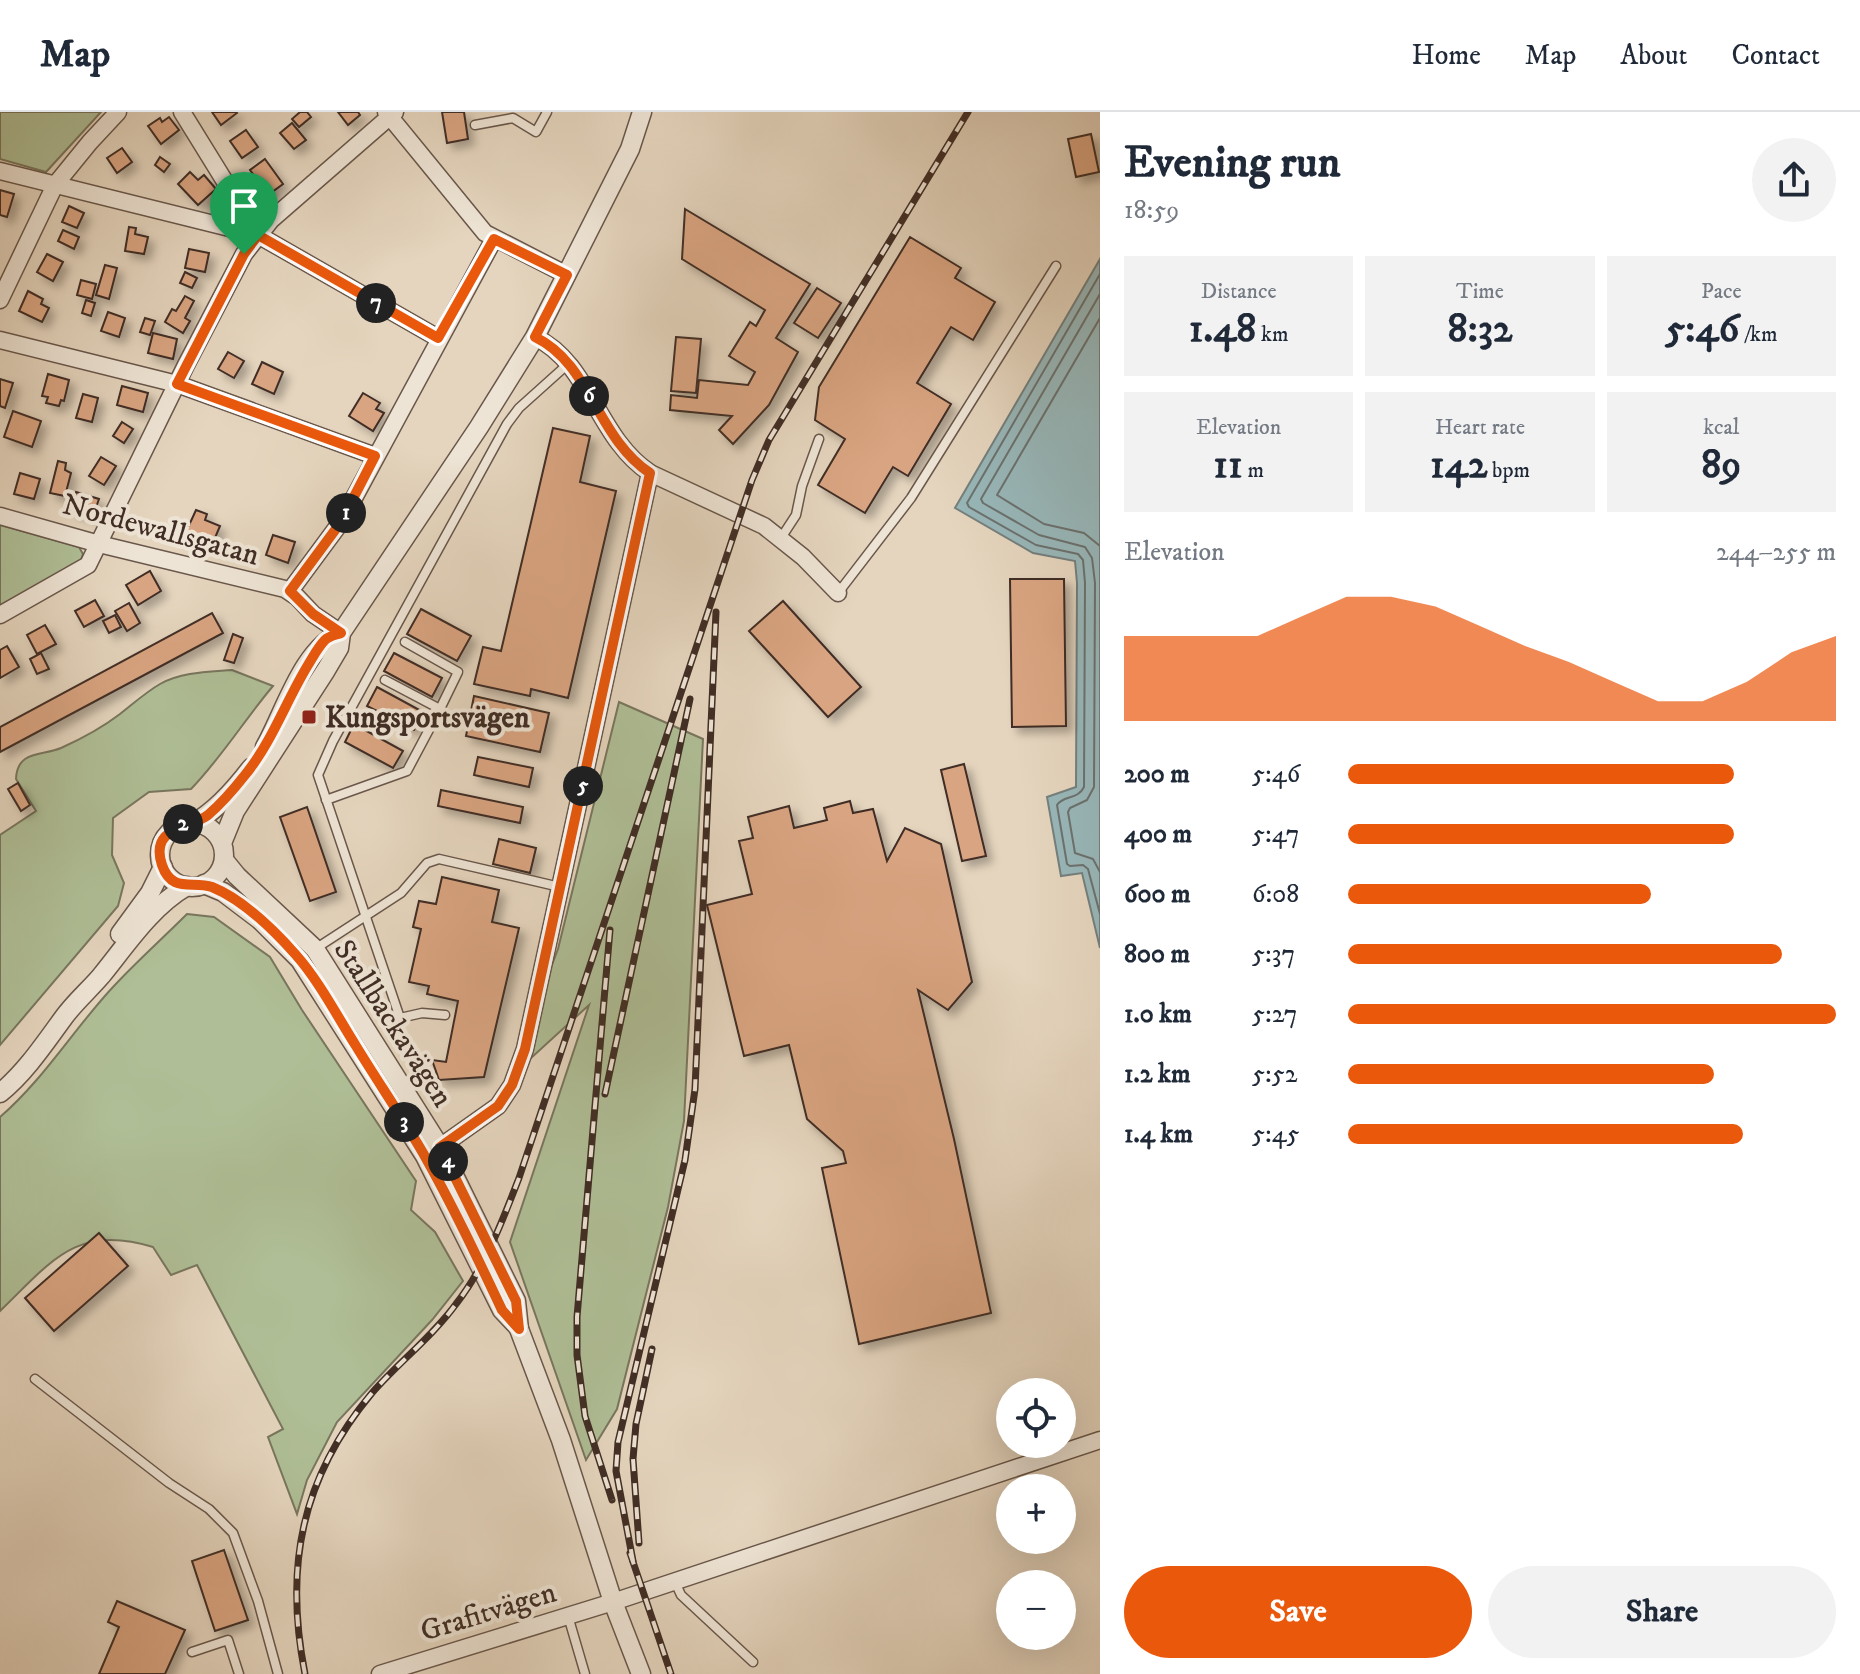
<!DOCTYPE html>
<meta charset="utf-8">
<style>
body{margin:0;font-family:"IM FELL DW Pica",serif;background:#f2f2f3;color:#1f2937;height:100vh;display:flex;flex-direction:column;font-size:30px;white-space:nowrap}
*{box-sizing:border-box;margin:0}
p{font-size:26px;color:#747a83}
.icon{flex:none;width:44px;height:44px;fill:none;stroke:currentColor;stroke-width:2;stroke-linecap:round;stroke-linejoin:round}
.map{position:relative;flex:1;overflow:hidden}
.side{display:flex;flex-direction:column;background:#fff;width:760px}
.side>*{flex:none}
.tools{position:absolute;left:996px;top:1266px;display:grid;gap:16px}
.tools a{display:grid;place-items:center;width:80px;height:80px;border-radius:50%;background:#fff;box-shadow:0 8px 32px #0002;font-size:40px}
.pin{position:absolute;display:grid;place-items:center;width:68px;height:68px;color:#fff;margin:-82px -34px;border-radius:50% 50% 50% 0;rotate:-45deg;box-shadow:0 0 8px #0007}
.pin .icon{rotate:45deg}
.km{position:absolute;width:40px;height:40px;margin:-20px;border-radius:50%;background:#222;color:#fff;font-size:22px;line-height:40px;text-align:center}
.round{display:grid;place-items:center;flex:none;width:84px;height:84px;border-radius:42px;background:#f2f2f3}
.overview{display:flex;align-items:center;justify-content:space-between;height:136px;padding:0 24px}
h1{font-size:44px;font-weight:800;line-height:60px}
.metrics{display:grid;grid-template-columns:repeat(3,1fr);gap:12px;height:136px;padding:8px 24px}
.metrics div{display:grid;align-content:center;border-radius:0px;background:#f2f2f3;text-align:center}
.metrics b{font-size:40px;font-weight:800}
.metrics small{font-size:22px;font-weight:400}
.metrics p{font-size:22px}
.chart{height:224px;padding:16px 24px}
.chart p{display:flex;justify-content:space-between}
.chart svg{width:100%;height:144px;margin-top:8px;fill:#ea580c;opacity:.7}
.button{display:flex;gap:16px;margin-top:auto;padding:16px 24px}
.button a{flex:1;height:92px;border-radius:48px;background:#ea580c;color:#fff;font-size:32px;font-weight:800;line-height:92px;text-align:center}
.button a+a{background:#f2f2f3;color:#1f2937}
ul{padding:0 24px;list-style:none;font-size:26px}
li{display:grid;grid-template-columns:128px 96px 1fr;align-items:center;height:60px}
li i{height:20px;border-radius:10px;background:#ea580c}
header{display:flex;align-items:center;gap:48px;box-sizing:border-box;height:112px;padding:0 40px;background:#fff;border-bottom:2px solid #e0e1e3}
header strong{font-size:38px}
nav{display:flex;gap:44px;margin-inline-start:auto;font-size:28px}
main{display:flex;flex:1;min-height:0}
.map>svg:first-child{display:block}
.green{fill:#afbe96;stroke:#78765e;stroke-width:2}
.water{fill:#98b7b9;stroke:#75807e;stroke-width:2}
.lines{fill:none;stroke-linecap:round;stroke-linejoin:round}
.shore{stroke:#6c726f;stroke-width:2}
.building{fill:#d9a481;stroke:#402d25;stroke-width:2;filter:url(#shadow)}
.service-casing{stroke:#69574b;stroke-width:11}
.minor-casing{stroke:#69574b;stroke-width:19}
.tertiary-casing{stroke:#69574b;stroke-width:21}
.service{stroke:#eee4d5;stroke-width:8}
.minor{stroke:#eee4d5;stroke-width:16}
.tertiary{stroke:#eee4d5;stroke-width:18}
.rail-casing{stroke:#402d25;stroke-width:7}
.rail{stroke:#eee4d5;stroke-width:4;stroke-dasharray:12;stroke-linecap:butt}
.route-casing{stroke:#fff;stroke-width:16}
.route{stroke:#ea580c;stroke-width:10}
.poi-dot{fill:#8f2418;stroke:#eee4d5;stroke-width:3}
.labels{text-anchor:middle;stroke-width:8;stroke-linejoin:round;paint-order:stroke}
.street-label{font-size:30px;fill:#402d25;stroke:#eee4d5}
.poi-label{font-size:30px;font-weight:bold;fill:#402d25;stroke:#eee4d5;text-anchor:start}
</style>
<header>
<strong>Map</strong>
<nav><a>Home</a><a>Map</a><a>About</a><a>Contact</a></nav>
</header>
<main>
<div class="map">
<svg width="1100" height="1562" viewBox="0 0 1100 1562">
<defs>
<filter id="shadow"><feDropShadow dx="6" dy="6" stdDeviation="4" flood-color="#0004"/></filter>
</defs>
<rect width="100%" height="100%" fill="#e5d5be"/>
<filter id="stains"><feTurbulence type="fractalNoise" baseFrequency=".0025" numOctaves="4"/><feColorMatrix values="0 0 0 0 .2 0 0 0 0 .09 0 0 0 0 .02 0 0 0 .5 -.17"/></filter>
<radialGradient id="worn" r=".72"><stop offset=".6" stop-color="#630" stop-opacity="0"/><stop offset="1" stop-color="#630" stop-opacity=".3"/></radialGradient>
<g class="green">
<path d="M0 0H101L46 60 0 47Z"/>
<path d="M0 413 79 435 83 442 80 451 0 495Z"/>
<path d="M232 558 273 574C245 607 222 645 191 677L149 680 113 706 112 743 124 771 118 794 0 933V723L36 699 16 667C17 638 42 644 61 636 81 627 103 615 120 602 133 592 146 580 160 572 182 560 207 560 232 558Z"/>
<path d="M619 590 703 627 684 1009 668 1095 617 1297 586 1348 510 1130 589 893 508 967 558 837Z"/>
<path d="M187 802 214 805 270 845 302 898 416 1069 411 1098 435 1120 463 1169 432 1208 337 1310 307 1368 297 1402 268 1325 283 1317 197 1153 171 1163 153 1135C76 1111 51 1150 0 1199V1005C44 967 73 918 113 875 136 850 162 827 187 802Z"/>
</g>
<path class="water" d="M1100 147V836L1082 761 1061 764 1047 685 1076 675 1077 471 1075 449 1033 441 955 396Z"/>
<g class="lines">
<g class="shore">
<path d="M1100 162 967 391 969 395 1036 433 1078 442 1083 448 1085 471 1084 675C1078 688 1063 683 1057 693L1067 752 1070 754 1083 753 1088 757 1100 802"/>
<path d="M1100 182 981 387 983 391 1039 423 1085 435 1092 446 1095 471 1094 675 1087 688 1070 696 1068 700 1075 741 1093 747 1100 760"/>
<path d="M1100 206 997 383 1044 412 1084 421 1100 434"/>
</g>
</g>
<g class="building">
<path d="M212 0H236L237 1 221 13Z"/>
<path d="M300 0H307L311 5 299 15 292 7Z"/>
<path d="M338 0H358L360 3 348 13Z"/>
<path d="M442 0H464L468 27 447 31Z"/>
<path d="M169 5 179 18 161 32 148 14 160 6 162 10Z"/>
<path d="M292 11 306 28 294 37 280 21Z"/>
<path d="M246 18 258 35 242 46 230 29Z"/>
<path d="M1091 22 1099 60 1076 65 1068 27Z"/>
<path d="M122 36 132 50 117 61 107 46Z"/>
<path d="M160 45 170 52 164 60 155 53Z"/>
<path d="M265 47 283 72 268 83 250 58Z"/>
<path d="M190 60 198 68 204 63 216 77 198 93 178 72Z"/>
<path d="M0 78 14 82 7 105 0 103Z"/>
<path d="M69 94 84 101 77 116 62 110Z"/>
<path d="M685 97 810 172 776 226 798 240 769 293 733 332 719 318 732 304 670 298 671 283 697 286 699 268 748 273 755 260 729 244 750 210 756 214 765 198 682 147Z"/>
<path d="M129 115 136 116 135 122 148 125 144 142 125 139Z"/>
<path d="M63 118 79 125 74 137 58 129Z"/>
<path d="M910 125 961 156 955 166 995 190 973 228 951 215 917 271 951 292 908 364 893 355 865 401 818 373 845 327 815 308 819 275Z"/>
<path d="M189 137 209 141 205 160 185 156Z"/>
<path d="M47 142 63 150 53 169 37 160Z"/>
<path d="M105 153 117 156 109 187 96 183Z"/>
<path d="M185 160 197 166 192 176 180 171Z"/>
<path d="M81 168 96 172 92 187 77 183Z"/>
<path d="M817 176 841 191 818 226 794 211Z"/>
<path d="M28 179 43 187 41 192 49 196 42 210 19 199Z"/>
<path d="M185 184 194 189 185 206 190 209 183 221 165 210 172 197 176 199Z"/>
<path d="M86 188 95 191 91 204 82 201Z"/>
<path d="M108 200 125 206 119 225 101 219Z"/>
<path d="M145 206 155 209 150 223 140 220Z"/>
<path d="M153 221 177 227 173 247 148 241Z"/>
<path d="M676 225 701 227 696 281 671 279Z"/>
<path d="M228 240 244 249 234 266 218 257Z"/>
<path d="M262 250 283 260 274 282 252 272Z"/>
<path d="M48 262 69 268 64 289 61 288 59 294 46 291 48 285 42 284Z"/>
<path d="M0 267 13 271 5 296 0 294Z"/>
<path d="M122 274 148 281 143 300 117 293Z"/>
<path d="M363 281 380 291 376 297 384 301 373 319 349 304Z"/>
<path d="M83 282 98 286 92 310 76 306Z"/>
<path d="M13 299 41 309 32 335 4 325Z"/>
<path d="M122 310 133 317 124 331 113 324Z"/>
<path d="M553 316 590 324 580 370 616 379 568 586 531 577 530 584 474 572 483 535 501 539Z"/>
<path d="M101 345 116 354 104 373 89 364Z"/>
<path d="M58 349 66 351 65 358 71 361 65 384 50 381Z"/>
<path d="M20 361 40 367 34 387 14 382Z"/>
<path d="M76 380 99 387 93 404 71 398Z"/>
<path d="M196 398 207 402 205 408 220 414 212 433 185 422Z"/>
<path d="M273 423 295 430 288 451 266 443Z"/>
<path d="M150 459 161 479 138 493 126 473Z"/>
<path d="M1010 467H1064L1066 614 1012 615Z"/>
<path d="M95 488 104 504 84 515 75 499Z"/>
<path d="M783 489 861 575 828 605 749 519Z"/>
<path d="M129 491 140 511 127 519 115 499Z"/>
<path d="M421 497 471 524 457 549 407 522Z"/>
<path d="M212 501 223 521 0 640V615Z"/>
<path d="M115 503 121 515 109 521 103 509Z"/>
<path d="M45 513 56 532 37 542 27 523Z"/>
<path d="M233 522 243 526 234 551 224 548Z"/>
<path d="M7 534 19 555 0 566V538Z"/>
<path d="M41 541 49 557 37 562 30 547Z"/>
<path d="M394 541 442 566 432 585 384 559Z"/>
<path d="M377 575 423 600 414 618 367 594Z"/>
<path d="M474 584 549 601 540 640 466 624Z"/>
<path d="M354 612 403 639 393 656 345 630Z"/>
<path d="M478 645 533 656 529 675 474 663Z"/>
<path d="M964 652 986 744 962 749 941 658Z"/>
<path d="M18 671 30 693 21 699 8 677Z"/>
<path d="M441 678 523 695 520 711 438 694Z"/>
<path d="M850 689 853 701 873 697 887 749 905 716 941 732 972 870 948 898 918 878 954 1027 991 1201 859 1232 822 1056 846 1051 843 1039 807 1007 789 933 744 944 707 793 752 782 739 729 753 726 748 705 789 694 794 716 827 708 824 696Z"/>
<path d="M307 695 336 780 310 789 280 705Z"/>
<path d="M499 727 536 736 530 761 493 752Z"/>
<path d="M442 765 499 778 492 810 519 816 484 965 439 968 432 948 446 950 458 889 427 882 429 874 409 870 421 817 413 815 419 789 436 792Z"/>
<path d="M99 1121 128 1154 54 1219 25 1186Z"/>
<path d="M224 1438 248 1508 215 1519 192 1449Z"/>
<path d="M117 1489 185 1518 165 1562H99L119 1515 108 1510Z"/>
</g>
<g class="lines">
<g class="service-casing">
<g id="service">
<path d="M475 13 513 6 536 20 547 0"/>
<path d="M781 426 796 403 802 374 819 327"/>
<path d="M838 481 911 386 1056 154"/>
<path d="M405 530 458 560 440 597"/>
<path d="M326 688 407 659 440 597 385 568"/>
<path d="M315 837 401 781 427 751 439 747 560 775"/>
<path d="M445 903 422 901 400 906 318 663 333 629 507 312 519 296 568 252"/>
<path d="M35 1267 169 1371 209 1397 233 1421 258 1489 278 1562"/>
<path d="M675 1470 681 1483 753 1550"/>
<path d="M568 1504 585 1562"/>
<path d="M192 1540 228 1528 239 1562"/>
</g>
</g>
<g class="minor-casing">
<g id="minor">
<path d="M182 0 258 123 438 226"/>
<path d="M386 0 485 121 567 163"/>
<path d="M0 59 258 123"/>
<path d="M0 188 55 73 90 30 118 0"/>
<path d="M535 225C591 252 596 325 650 361L764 414 803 445 838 481"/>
<path d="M0 228 177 272 375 344"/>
<path d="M0 404 99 432 285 477 297 485 313 502 341 521"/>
<path d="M290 479 341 410 494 127"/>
<path d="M0 503 88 453 186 253 244 142 271 108 395 0"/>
<path d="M440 1035 498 994 512 973 525 937 650 361"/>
<path d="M380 1562 613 1490 1100 1328"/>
</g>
</g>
<g class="tertiary-casing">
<g id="tertiary">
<path d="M265 635C284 602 303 535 341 521"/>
<circle cx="192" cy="743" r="32"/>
<path d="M194 711C217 698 235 677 251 656"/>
<path d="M222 731 235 699 326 558 339 536 341 521 479 315 535 225 630 37 642 0"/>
<path d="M224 748 237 764 315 837 440 1035 516 1189 519 1217 561 1328 613 1490 641 1562"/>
<path d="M204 772 223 780 260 808 300 848 425 1044 502 1198 519 1216"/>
<path d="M120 822 150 781 163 755"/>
<path d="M0 981C25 961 45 931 64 905 75 890 89 878 101 864 127 832 151 795 187 774"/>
</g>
</g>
<use href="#service" class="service"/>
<use href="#minor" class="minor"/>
<use href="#tertiary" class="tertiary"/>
<g class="rail-casing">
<g id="rail">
<path d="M610 818 577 1205V1243L585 1304 612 1388"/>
<path d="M605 982 690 587"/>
<path d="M639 1431 633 1347 636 1312 652 1237"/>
<path d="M630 1441 671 1562"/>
<path d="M633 1449 616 1359 618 1330 685 1048 695 977 716 500"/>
<path d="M305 1562C284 1455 301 1366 372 1281 399 1250 432 1225 456 1192 485 1155 502 1110 519 1066L752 368 769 328 968 0"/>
</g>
</g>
<use href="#rail" class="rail"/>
</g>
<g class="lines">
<g class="route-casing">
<path id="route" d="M258 123 438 226 494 127 567 163 535 225C591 252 596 325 650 361L525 937 512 973 498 994 440 1035 516 1189 519 1217 502 1198C477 1145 452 1092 423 1041 402 1005 378 970 356 934 337 904 319 869 296 843 273 817 244 788 212 775 193 768 172 782 162 753 149 714 190 717 208 703 222 691 234 677 245 663 272 630 286 589 308 553 313 545 318 535 325 528 329 524 336 523 341 521L313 502 290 479 341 410 375 344 177 272 244 142Z"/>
</g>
<use href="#route" class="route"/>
</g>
<rect class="poi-dot" x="301" y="597" width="16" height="16" rx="4"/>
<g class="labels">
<g class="street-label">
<text transform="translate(161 417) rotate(15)" y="10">Nordewallsgatan</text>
<text transform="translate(394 911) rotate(57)" y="10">Stallbackavägen</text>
<text transform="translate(488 1499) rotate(-17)" y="10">Grafitvägen</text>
</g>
<g class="poi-label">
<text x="325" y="615">Kungsportsvägen</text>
</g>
</g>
<rect width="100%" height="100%" filter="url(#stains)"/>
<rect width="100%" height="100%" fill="url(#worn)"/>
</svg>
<div class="tools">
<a><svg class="icon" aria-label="locate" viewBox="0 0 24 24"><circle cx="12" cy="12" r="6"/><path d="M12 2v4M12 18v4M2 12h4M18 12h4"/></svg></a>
<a>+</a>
<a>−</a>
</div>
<div class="pin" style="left:244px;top:142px;background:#1e9e55"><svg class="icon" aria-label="arrive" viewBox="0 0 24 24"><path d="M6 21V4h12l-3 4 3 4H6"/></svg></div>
<b class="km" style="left:346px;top:401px">1</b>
<b class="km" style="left:183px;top:712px">2</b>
<b class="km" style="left:404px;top:1010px">3</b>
<b class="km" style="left:448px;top:1049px">4</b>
<b class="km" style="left:583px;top:674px">5</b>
<b class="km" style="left:589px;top:284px">6</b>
<b class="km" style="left:376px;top:191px">7</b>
</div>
<section class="side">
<div class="overview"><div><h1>Evening run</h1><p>18:59</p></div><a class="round"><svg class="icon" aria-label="share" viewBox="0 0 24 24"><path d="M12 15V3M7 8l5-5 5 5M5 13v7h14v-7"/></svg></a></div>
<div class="metrics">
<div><p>Distance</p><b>1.48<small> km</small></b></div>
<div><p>Time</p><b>8:32</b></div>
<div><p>Pace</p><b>5:46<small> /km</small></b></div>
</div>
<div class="metrics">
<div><p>Elevation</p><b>11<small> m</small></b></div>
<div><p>Heart rate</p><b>142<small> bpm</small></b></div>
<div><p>kcal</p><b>89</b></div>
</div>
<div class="chart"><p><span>Elevation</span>244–255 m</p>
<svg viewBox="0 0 160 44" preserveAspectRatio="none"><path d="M0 44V18L10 18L20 18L30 18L40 12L50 6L60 6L70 9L80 15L90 21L100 26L110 32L120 38L130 38L140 32L150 23L160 18V44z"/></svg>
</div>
<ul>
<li><b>200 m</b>5:46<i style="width:79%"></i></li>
<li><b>400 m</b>5:47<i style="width:79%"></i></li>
<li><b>600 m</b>6:08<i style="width:62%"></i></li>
<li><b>800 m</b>5:37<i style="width:89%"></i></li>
<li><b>1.0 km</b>5:27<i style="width:100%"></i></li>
<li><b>1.2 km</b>5:52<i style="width:75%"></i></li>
<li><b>1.4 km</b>5:45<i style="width:81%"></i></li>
</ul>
<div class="button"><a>Save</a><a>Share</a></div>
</section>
</main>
